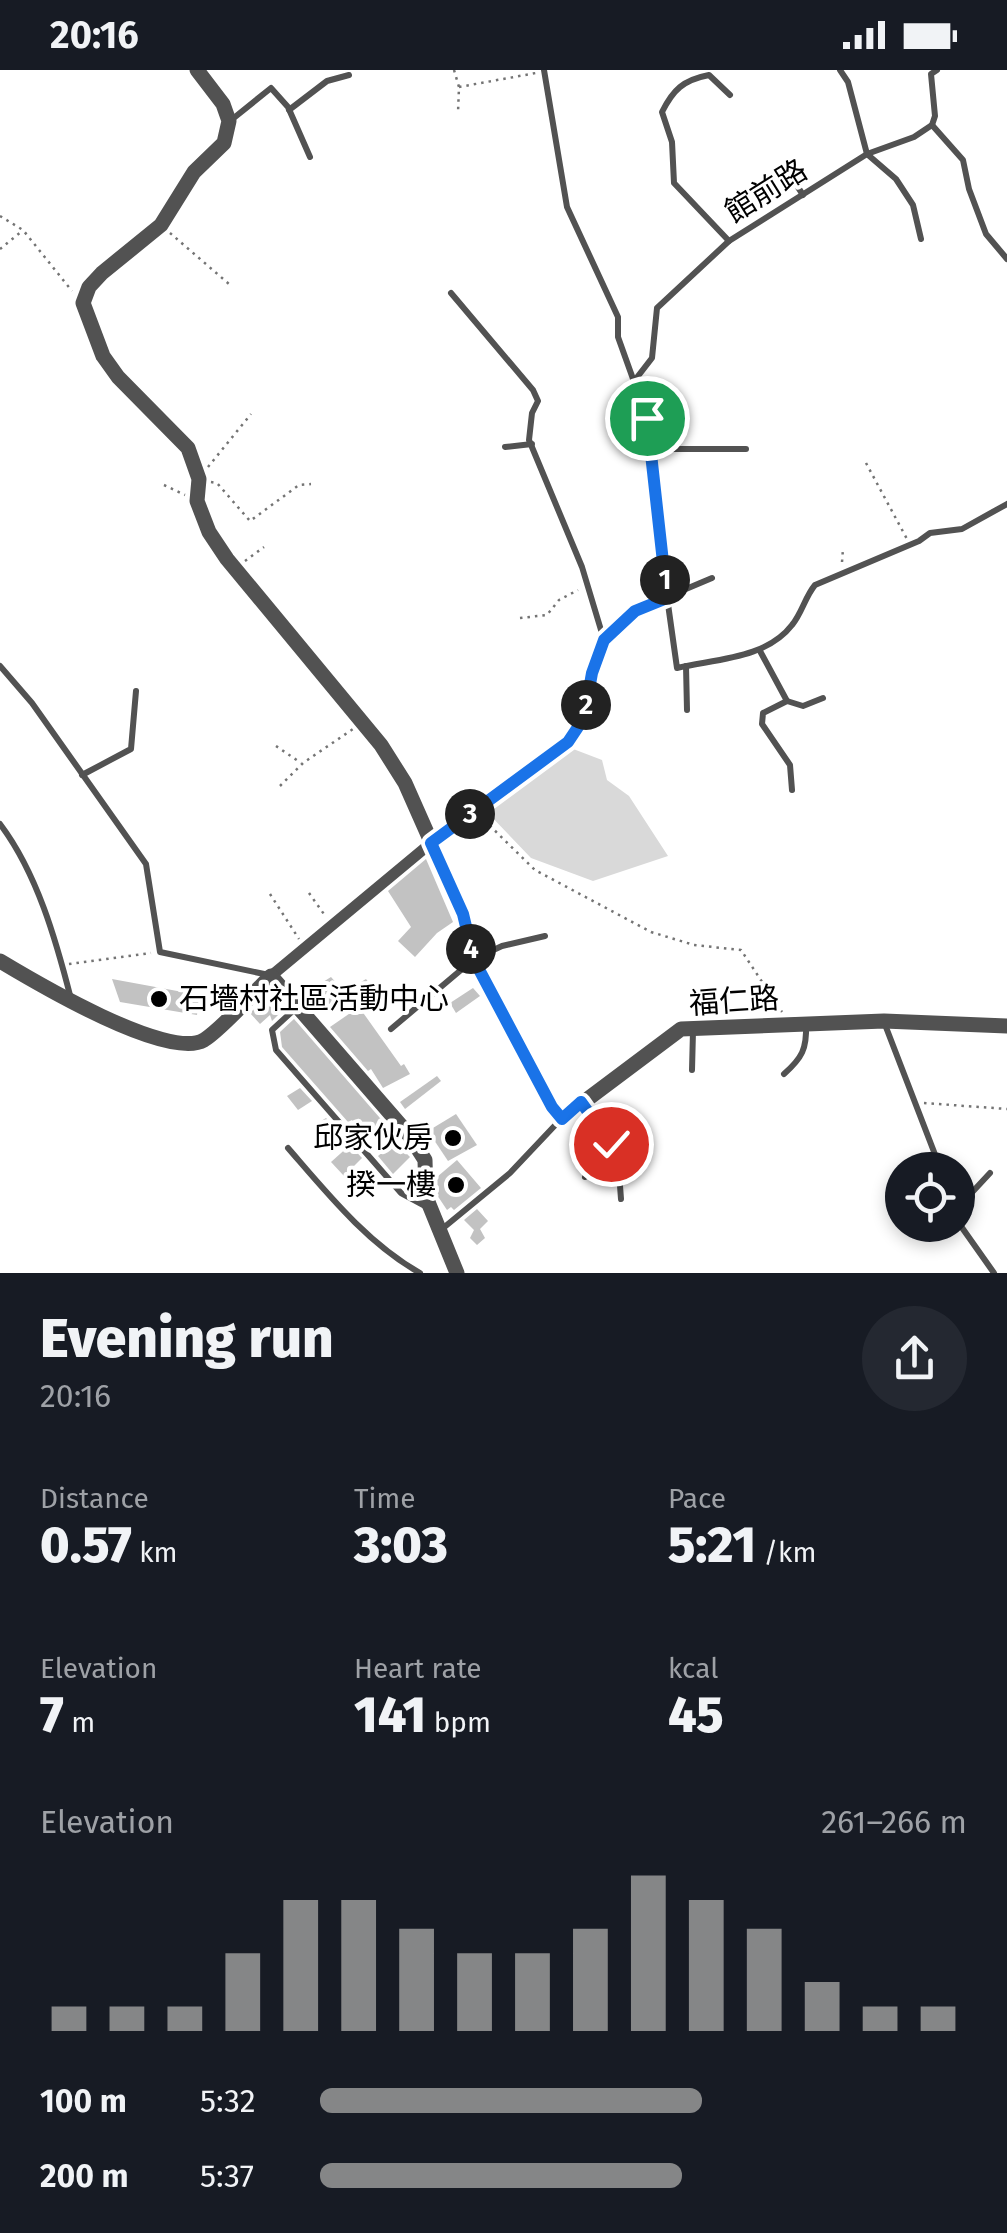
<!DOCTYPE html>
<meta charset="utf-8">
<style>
body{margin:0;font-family:"Fira Sans","Noto Sans TC",sans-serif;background:#242831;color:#f1f3f6;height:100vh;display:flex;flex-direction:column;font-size:38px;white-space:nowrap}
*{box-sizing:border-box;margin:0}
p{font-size:32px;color:#9ea1a6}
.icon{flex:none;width:55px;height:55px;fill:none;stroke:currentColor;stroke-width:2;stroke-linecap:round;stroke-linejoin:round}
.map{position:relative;height:1203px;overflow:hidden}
.side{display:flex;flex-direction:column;background:#171b24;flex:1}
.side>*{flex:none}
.tools{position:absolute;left:885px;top:1082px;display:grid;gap:20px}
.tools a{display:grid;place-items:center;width:90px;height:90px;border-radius:50%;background:#171b24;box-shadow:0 5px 15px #0003;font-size:50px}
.pin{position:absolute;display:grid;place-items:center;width:85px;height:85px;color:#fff;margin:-42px;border:5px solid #fff;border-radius:50%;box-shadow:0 2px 10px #0007}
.km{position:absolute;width:50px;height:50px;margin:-25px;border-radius:50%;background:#222;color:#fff;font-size:28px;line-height:50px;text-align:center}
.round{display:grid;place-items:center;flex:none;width:105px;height:105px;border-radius:52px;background:#242831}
.head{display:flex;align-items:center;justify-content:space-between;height:170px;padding:0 40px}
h1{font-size:55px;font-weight:800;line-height:75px}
.figures{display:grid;grid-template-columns:repeat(3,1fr);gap:15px;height:170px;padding:10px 40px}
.figures div{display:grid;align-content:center}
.figures b{font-size:50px;font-weight:800}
.figures small{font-size:28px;font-weight:400}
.figures p{font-size:28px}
.chart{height:280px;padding:20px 40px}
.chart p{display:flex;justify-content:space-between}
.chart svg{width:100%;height:180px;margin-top:10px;stroke:#858687;stroke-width:6}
ul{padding:0 40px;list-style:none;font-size:32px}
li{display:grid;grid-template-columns:160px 120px 1fr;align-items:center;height:75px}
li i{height:25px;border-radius:12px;background:#858687}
.status{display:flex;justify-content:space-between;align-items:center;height:70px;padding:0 50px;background:#171b24;direction:ltr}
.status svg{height:28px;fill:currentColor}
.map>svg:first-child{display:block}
.green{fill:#d9d9d9}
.building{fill:#c2c2c2}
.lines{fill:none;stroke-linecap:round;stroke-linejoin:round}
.path{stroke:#747474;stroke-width:2.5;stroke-dasharray:2.5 5;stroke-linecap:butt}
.service{stroke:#525252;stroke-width:6}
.minor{stroke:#525252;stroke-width:11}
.tertiary{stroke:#525252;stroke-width:15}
.route-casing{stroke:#fff;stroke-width:20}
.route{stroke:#1a73e8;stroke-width:12}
.poi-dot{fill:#000;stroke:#fff;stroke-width:4}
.labels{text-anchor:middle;stroke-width:8;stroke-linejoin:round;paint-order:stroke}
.street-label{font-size:30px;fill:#000;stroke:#fff}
.poi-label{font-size:30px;fill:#000;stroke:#fff;text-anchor:end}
</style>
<div class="status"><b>20:16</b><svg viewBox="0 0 49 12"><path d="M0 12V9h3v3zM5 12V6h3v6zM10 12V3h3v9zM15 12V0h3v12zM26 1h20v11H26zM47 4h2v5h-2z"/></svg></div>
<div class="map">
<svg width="1007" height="1203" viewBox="0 0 1007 1203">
<rect width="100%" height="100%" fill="#fff"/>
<path class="green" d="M568 677 602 690 607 710 629 726 668 786 593 811 531 788 486 741 491 732Z"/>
<g class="building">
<path d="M426 789 453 852 437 863 415 887 398 871 411 857 388 821Z"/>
<path d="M331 907 346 924 317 942 302 925Z"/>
<path d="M112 909 199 925 197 945 120 932Z"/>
<path d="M366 909 376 922 365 929 356 915Z"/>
<path d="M473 918 480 926 456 943 450 933Z"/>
<path d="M266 927 280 943 272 951 270 945 260 954 250 943Z"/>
<path d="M359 937 401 996 404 994 410 1004 383 1018 371 999 368 1001 330 957Z"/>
<path d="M294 949 386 1055 366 1072 360 1066 363 1063 352 1050 348 1052 282 977 280 962Z"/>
<path d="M437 1006 441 1011 405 1039 400 1032Z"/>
<path d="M300 1018 312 1031 298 1040 287 1026Z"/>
<path d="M456 1044 477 1075 448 1091 428 1061Z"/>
<path d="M326 1048 337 1060 325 1068 315 1055Z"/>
<path d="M395 1072 410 1087 393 1104 378 1086Z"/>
<path d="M350 1075 362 1088 344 1106 331 1092Z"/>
<path d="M457 1090 481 1118 454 1140 451 1137 447 1140 437 1125V1107Z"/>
<path d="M477 1139 488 1151 480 1159 485 1168 477 1175 470 1168 474 1160 464 1150Z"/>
</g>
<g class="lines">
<g class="path">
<path d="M454 0 459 17 458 43"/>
<path d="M459 17 536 3"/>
<path d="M0 146 23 160 72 221"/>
<path d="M170 163 229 214"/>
<path d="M0 179 22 161"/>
<path d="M866 393 907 469"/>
<path d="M208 397 251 344"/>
<path d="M211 412 217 413 250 451 299 415 311 414"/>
<path d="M164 415 185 425"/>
<path d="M245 491 264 477"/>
<path d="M842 492 843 479"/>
<path d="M520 548 547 545 559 530 578 520"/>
<path d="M276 676 301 693"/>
<path d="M280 716 303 693 353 659"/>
<path d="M479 745 535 800 651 862 694 875 741 880 782 942"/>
<path d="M309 823 326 847"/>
<path d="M270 824 299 869"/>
<path d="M69 894 151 883"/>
<path d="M924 1033 1007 1039"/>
</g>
<g class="service">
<path d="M544 0 567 137 618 247V267L647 348 667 527 712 508"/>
<path d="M840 0 848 12 867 84 896 109 913 135 921 169"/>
<path d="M289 40 327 11 349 5"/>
<path d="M230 51 271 18 288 37 310 87"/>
<path d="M932 55 963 90 969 119 986 164 1007 189"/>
<path d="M783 94 803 125"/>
<path d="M729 171 674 113 672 72 662 42C673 20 683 10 709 5L730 25"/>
<path d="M451 223 533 320 538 331 532 343 529 370 582 497 604 570"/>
<path d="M635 310 652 288 657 238 729 171 867 84 914 67 932 55 935 46 931 4 937 0"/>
<path d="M505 377 532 374"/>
<path d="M650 379H746"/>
<path d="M760 581 787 631 763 643 762 654 790 695 792 720"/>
<path d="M0 596 32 633 146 794 160 882 269 905"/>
<path d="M686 596 687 640"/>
<path d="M787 631 803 636 823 628"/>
<path d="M82 705 131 679 136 621"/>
<path d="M0 754C37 803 56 870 71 929"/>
<path d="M434 770 568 672 584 648 592 603 604 570 635 541 667 527 677 598C715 589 766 589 792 555 802 543 805 527 815 515L919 471 930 463 962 459 1007 434"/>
<path d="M296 938 272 960 276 980 401 1123 427 1137"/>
<path d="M884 952 941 1100"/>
<path d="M391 959 474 889 502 876 545 866"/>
<path d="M692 1000 693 961"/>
<path d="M784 1004C802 988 807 979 806 954"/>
<path d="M583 1036C609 1072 619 1083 621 1129"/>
<path d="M288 1078C327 1123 367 1173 420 1203"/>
<path d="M585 1107 591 1092 611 1075"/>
<path d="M958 1134 964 1131 990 1103"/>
<path d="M958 1152 994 1203"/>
<path d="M442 1159 510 1103 561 1049"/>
</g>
<path class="minor" d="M271 906 431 773"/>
<g class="tertiary">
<path d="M197 0 223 34 229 51 224 73 194 102 161 155 102 203 89 217 83 233 103 286 118 307 188 378 199 409 197 431 209 462 227 489 381 675 405 713 463 844 474 889 542 1019 561 1049 681 959 884 951 1007 956"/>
<path d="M0 891C35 912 168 991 204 970 223 958 253 923 271 906L409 1065 425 1090 426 1127 457 1203"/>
</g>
</g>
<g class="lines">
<g class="route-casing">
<path id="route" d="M611 1074 581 1032 562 1049 552 1037 474 890 463 844 431 773 568 672 584 648 592 603 604 570 635 541 667 528 647 348"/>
</g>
<use href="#route" class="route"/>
</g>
<g class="poi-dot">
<circle cx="159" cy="929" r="10"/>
<circle cx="453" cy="1068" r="10"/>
<circle cx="456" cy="1115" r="10"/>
</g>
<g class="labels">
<g class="street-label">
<text transform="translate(766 121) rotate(-32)" y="10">館前路</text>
<text transform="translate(734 931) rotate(-4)" y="10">福仁路</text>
</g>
<g class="poi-label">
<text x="179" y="939" text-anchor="start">石墻村社區活動中心</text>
<text x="433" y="1078">邱家伙房</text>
<text x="436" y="1125">揆一樓</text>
</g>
</g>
</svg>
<div class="tools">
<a><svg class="icon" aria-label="locate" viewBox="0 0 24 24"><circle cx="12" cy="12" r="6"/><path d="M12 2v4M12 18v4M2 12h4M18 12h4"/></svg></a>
</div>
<div class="pin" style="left:647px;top:348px;background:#1e9e55"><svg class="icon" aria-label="arrive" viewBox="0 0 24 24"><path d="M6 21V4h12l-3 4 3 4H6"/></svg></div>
<div class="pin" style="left:611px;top:1074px;background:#d93025"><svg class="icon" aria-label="check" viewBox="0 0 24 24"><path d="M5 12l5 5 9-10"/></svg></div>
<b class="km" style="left:665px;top:510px">1</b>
<b class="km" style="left:586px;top:635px">2</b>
<b class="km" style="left:470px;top:744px">3</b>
<b class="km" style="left:471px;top:879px">4</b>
</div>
<section class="side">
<div class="head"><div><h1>Evening run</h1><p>20:16</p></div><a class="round"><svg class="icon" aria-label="share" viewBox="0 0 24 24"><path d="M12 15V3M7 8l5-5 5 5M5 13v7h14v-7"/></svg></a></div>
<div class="figures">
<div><p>Distance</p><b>0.57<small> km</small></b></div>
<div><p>Time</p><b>3:03</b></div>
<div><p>Pace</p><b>5:21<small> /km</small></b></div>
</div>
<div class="figures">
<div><p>Elevation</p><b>7<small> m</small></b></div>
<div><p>Heart rate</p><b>141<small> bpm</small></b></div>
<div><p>kcal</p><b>45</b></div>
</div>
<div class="chart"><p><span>Elevation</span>261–266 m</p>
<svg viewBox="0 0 160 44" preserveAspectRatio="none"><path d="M5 44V38M15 44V38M25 44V38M35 44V25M45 44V12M55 44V12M65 44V19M75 44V25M85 44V25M95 44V19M105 44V6M115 44V12M125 44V19M135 44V32M145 44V38M155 44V38"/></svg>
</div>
<ul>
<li><b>100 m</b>5:32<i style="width:59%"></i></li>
<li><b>200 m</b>5:37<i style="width:56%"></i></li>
</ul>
</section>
